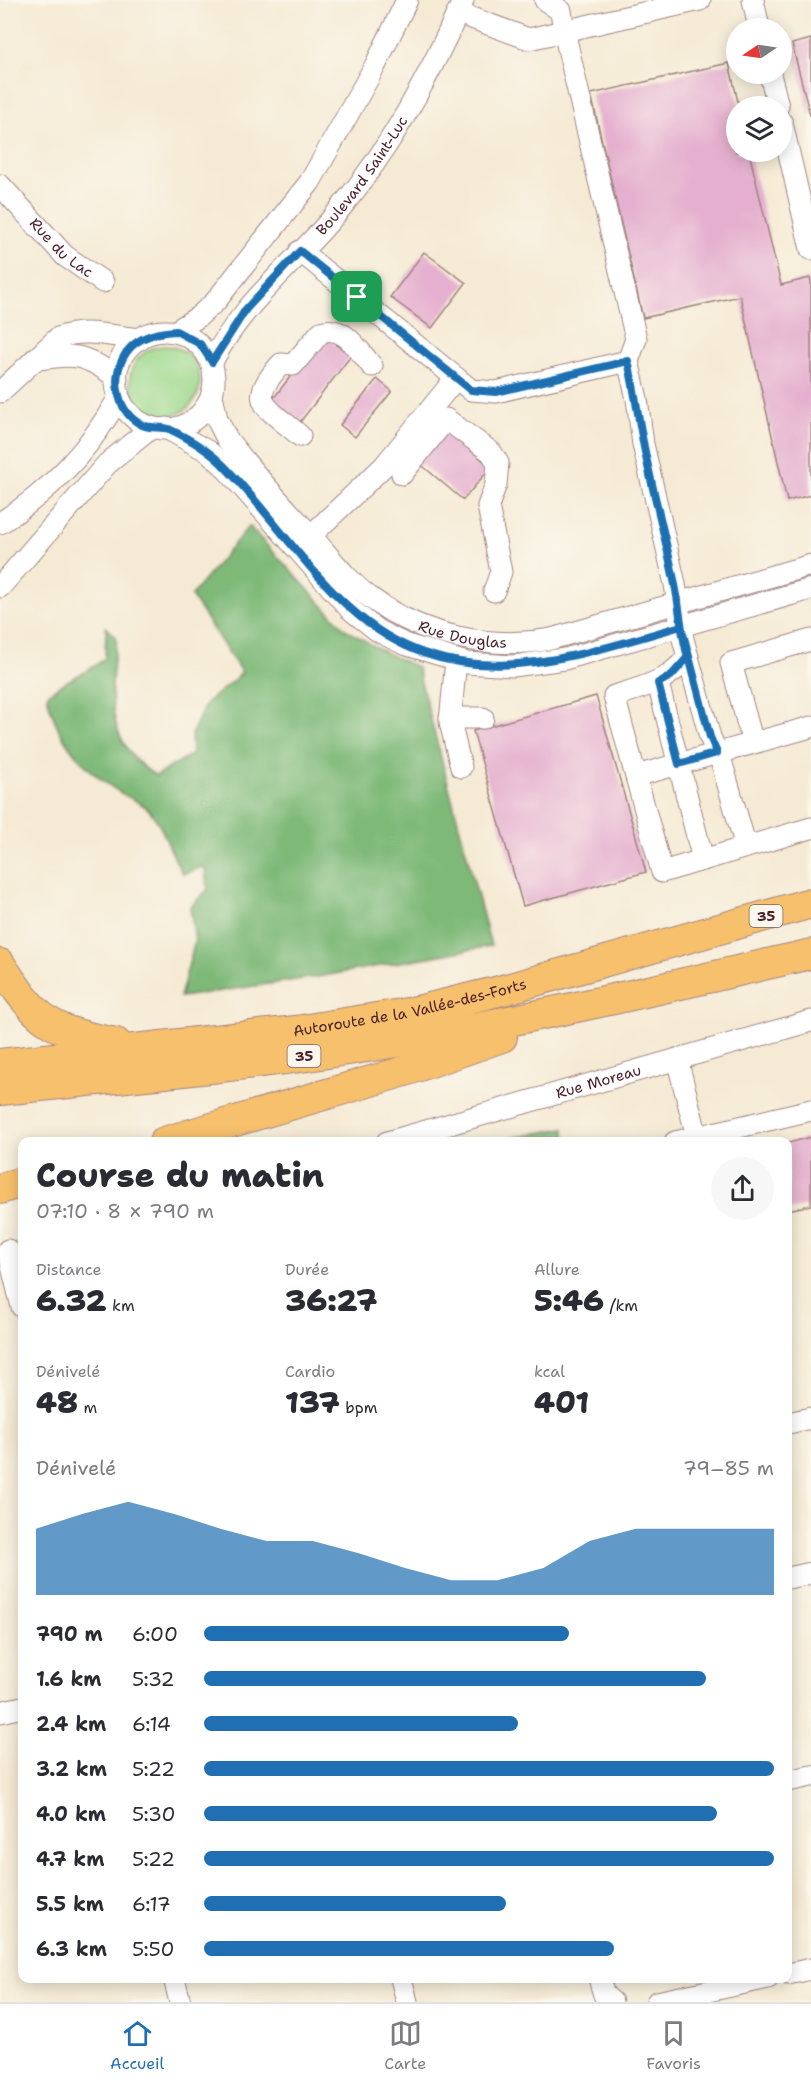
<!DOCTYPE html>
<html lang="fr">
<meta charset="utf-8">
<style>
body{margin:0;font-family:"Shantell Sans",sans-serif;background:#f7f7f7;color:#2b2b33;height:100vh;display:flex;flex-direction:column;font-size:22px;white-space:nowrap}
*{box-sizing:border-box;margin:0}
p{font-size:20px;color:#7c7c81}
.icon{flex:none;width:33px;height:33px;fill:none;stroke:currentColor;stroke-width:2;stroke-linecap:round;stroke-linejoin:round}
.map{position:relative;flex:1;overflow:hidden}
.side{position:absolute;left:18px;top:1137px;width:774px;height:846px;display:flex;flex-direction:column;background:#fff;border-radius:12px;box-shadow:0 3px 15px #0003}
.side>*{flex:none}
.needle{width:39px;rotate:257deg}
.controls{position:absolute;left:726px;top:18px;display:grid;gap:12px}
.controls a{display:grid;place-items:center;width:66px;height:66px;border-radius:50%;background:#fff;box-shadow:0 3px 15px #0003;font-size:30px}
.pin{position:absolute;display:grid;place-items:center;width:51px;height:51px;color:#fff;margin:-26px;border-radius:12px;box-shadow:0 3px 9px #0006}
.round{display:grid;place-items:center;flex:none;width:63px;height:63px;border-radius:32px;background:#f7f7f7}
.head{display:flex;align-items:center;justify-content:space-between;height:102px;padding:0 18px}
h1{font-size:33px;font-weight:800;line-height:45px}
.metrics{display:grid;grid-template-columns:repeat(3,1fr);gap:9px;height:102px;padding:6px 18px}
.metrics div{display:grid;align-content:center}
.metrics b{font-size:30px;font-weight:800}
.metrics small{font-size:16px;font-weight:400}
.metrics p{font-size:16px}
.chart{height:168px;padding:12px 18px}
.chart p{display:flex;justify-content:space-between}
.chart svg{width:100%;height:108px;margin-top:6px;fill:#1f6fb2;opacity:.7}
ul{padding:0 18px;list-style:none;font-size:20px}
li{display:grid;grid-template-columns:96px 72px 1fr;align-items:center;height:45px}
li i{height:15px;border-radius:8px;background:#1f6fb2}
.menu{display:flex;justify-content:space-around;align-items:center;height:84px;border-top:2px solid #e1e1e2;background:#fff;font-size:16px;color:#7c7c81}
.menu a{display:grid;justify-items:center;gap:3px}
.menu .current{color:#1f6fb2}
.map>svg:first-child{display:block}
.green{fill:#9ed98d;stroke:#747c5c;stroke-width:1.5}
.forest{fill:#7eb978;stroke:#646c52;stroke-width:1.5}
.building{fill:#e5b0cf}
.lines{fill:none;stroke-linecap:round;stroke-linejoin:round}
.minor-casing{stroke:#a08480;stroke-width:23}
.highway-casing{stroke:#a08480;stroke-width:32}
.minor{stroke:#fff;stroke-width:21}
.highway{stroke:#f7c06c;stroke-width:30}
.route-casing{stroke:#fff;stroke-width:12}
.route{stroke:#1f6fb2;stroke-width:8}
.labels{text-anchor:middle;stroke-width:4.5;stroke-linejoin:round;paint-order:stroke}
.shield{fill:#fbf7ec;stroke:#7f6065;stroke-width:1.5}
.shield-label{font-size:14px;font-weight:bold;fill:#4a1f2b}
.street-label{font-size:15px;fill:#4a1f2b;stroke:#fbf7ec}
</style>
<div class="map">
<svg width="811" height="2002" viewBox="0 0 811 2002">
<rect width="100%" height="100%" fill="#fbf7ec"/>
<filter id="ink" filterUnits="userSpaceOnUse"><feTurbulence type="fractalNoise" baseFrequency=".0167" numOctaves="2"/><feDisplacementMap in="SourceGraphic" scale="12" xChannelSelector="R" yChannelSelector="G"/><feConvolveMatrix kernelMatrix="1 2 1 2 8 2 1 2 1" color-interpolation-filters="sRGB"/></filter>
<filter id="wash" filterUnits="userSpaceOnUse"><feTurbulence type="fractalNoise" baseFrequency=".008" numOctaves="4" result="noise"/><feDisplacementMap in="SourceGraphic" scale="24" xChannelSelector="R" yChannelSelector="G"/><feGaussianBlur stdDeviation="1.35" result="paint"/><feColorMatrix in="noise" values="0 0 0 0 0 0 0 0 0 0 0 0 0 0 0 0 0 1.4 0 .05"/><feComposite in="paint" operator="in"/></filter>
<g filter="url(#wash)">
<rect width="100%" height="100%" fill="#f5ead4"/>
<circle class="green" cx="165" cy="381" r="35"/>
<g class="forest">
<path d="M249 526 345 629 386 653 417 667 491 946 323 976 180 997 195 941 190 907 208 889 204 866 183 874C170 854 164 826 148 809 139 801 125 796 116 790 81 767 55 735 47 695 65 679 87 674 105 658L106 627 117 638C109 691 104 744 156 776L192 754 191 735 206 703 242 673 191 596Z"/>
<path d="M564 1128 567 1141H495Z"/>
</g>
<g id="blocks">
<g class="building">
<path d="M811 39V115H810L792 44Z"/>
<path d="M729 63 739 106H736V152H749L781 285 810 278 811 282V495L787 501 740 296 643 318 591 94Z"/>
<path d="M424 252 466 283 432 328 390 297Z"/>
<path d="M323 334 351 356 297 426 269 404Z"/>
<path d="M377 379 392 391 355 437 340 425Z"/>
<path d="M445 429 491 467 463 500 418 462Z"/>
<path d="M596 696 646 872 523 906 473 731Z"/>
<path d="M811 1137V1205L788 1210V1143Z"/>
</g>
</g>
</g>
<g filter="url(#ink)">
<use href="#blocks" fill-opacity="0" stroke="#a08480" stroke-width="1.5"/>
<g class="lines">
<g class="minor-casing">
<g id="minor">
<path d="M545 0 561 11 564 31 700 0"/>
<path d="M753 0 759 28"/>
<path d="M458 13 529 39 564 31 636 339 628 361 637 399 643 444 675 584 683 639 710 737 722 764 746 847"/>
<path d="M770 74 778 106"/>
<path d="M782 123 811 249"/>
<path id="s1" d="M0 185 65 256 103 282"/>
<path d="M300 251 471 390 496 392 628 361"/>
<path d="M176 331 198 317 215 302 310 182 375 66 407 0"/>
<circle cx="165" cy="380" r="49"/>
<path d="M34 360C73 353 84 353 117 378"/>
<path id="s2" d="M212 362C243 301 297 262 340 209 392 146 430 75 463 1"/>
<path d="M0 392 58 338C85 327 113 337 141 339"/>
<path id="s3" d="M212 395 217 419 227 439C253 473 282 505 311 536 331 558 348 582 372 599 423 636 489 650 551 639L811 565"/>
<path d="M166 428 209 452 223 465 350 609 378 631 404 644 467 663 513 666 565 659 811 589"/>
<path d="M300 436C267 406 245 404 281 364L293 365 321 332C344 324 358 350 372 366"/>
<path d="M402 474 446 419 491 452 498 463 496 484 488 506 501 572 494 591"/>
<path d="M0 523C51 491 90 449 119 397"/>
<path d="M302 544 384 466 456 378"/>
<path d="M0 587 107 464 151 428"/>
<path d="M688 657C667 682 644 687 614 696L662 872 811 828"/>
<path d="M456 660 450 722 461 767"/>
<path d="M658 683 703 860"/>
<path d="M450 718H483"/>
<path d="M753 743 731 663 811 640"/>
<path d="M636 776 811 727"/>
<path d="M677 1059 697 1137 811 1110"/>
<path id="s4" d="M387 1142 811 1021"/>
<path d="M675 1142 697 1137"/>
<path d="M8 1250 22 1307"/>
<path d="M788 1423 811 1418"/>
<path d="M788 1578 811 1573"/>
<path d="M0 1712 22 1707"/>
<path d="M788 1781 811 1776"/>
<path d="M788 1974 811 1969"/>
<path d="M174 1978 180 2002"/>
<path d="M401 1978 407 2002"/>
<path d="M599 1978 604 1995 612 2002"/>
<path d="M657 2002 768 1978"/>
</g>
</g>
<g class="highway-casing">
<g id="highway">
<path d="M0 964C38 1022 48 1030 116 1043"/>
<path id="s5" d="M0 1064 296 1031 413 1012 503 990 811 903"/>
<path d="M0 1090C127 1077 254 1066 379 1045 524 1021 668 987 811 954"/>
<path d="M164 1142 405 1071 502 1037"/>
<path d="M0 1189 22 1182"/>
</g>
</g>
<use href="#minor" class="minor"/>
<use href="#highway" class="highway"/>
</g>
</g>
<g class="lines" filter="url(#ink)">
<g class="route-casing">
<path id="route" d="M357 297 300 251 246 309 212 362 200 344 176 331C155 332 133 338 123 358 111 381 118 413 142 425 151 429 161 426 169 429 188 438 210 451 225 467 269 512 304 567 351 609 453 701 567 659 681 626L710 737 717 753 679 764 658 683 671 676 688 657C681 634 680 609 675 585 666 539 653 493 644 447 638 418 635 390 628 361L496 392 471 390 357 297"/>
</g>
<use href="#route" class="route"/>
</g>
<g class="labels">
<g class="shield">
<rect x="749.5" y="905" width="33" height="22" rx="4.5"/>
<rect x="287.5" y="1045" width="33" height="22" rx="4.5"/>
</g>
<g class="shield-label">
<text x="766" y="921">35</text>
<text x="304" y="1061">35</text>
</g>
<g class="street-label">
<text dy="5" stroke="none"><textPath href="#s2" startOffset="240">Boulevard Saint-Luc</textPath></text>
<text dy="5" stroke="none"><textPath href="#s1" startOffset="88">Rue du Lac</textPath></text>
<text dy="5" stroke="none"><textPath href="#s3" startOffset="362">Rue Douglas</textPath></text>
<text dy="5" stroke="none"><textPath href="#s5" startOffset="414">Autoroute de la Vallée-des-Forts</textPath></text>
<text dy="5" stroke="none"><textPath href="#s4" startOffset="220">Rue Moreau</textPath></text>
</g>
</g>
</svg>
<div class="controls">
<a><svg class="needle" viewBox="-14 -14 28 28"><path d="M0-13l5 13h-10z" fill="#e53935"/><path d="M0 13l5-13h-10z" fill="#7c7c81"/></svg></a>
<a><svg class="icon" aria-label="layers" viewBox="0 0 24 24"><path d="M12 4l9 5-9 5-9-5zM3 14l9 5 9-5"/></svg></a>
</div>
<div class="pin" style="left:357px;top:297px;background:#1e9e55"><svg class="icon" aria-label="arrive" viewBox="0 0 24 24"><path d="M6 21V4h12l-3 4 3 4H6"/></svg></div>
<section class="side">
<div class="head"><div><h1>Course du matin</h1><p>07:10 · 8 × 790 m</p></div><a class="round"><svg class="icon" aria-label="share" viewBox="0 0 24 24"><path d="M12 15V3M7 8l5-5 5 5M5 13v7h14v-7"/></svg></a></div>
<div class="metrics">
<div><p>Distance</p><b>6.32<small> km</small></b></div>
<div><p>Durée</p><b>36:27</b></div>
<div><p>Allure</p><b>5:46<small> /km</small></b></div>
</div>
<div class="metrics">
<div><p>Dénivelé</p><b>48<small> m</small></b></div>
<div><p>Cardio</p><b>137<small> bpm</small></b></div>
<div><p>kcal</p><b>401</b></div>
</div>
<div class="chart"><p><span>Dénivelé</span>79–85 m</p>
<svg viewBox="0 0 160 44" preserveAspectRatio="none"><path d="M0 44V17L10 11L20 6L30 11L40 17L50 22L60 22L70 27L80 33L90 38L100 38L110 33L120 22L130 17L140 17L150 17L160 17V44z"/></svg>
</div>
<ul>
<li><b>790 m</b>6:00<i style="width:64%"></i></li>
<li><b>1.6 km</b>5:32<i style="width:88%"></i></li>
<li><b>2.4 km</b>6:14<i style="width:55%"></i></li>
<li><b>3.2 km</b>5:22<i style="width:100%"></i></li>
<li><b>4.0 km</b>5:30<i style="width:90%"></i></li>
<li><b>4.7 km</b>5:22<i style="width:100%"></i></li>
<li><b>5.5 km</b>6:17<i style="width:53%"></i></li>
<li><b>6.3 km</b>5:50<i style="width:72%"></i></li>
</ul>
</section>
</div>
<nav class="menu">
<a class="current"><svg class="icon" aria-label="home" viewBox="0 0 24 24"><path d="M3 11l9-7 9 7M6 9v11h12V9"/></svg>Accueil</a>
<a><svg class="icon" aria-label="map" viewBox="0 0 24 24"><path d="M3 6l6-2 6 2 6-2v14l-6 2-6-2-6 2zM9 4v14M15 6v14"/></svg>Carte</a>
<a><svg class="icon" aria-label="saved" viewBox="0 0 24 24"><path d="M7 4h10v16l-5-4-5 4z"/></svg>Favoris</a>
</nav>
